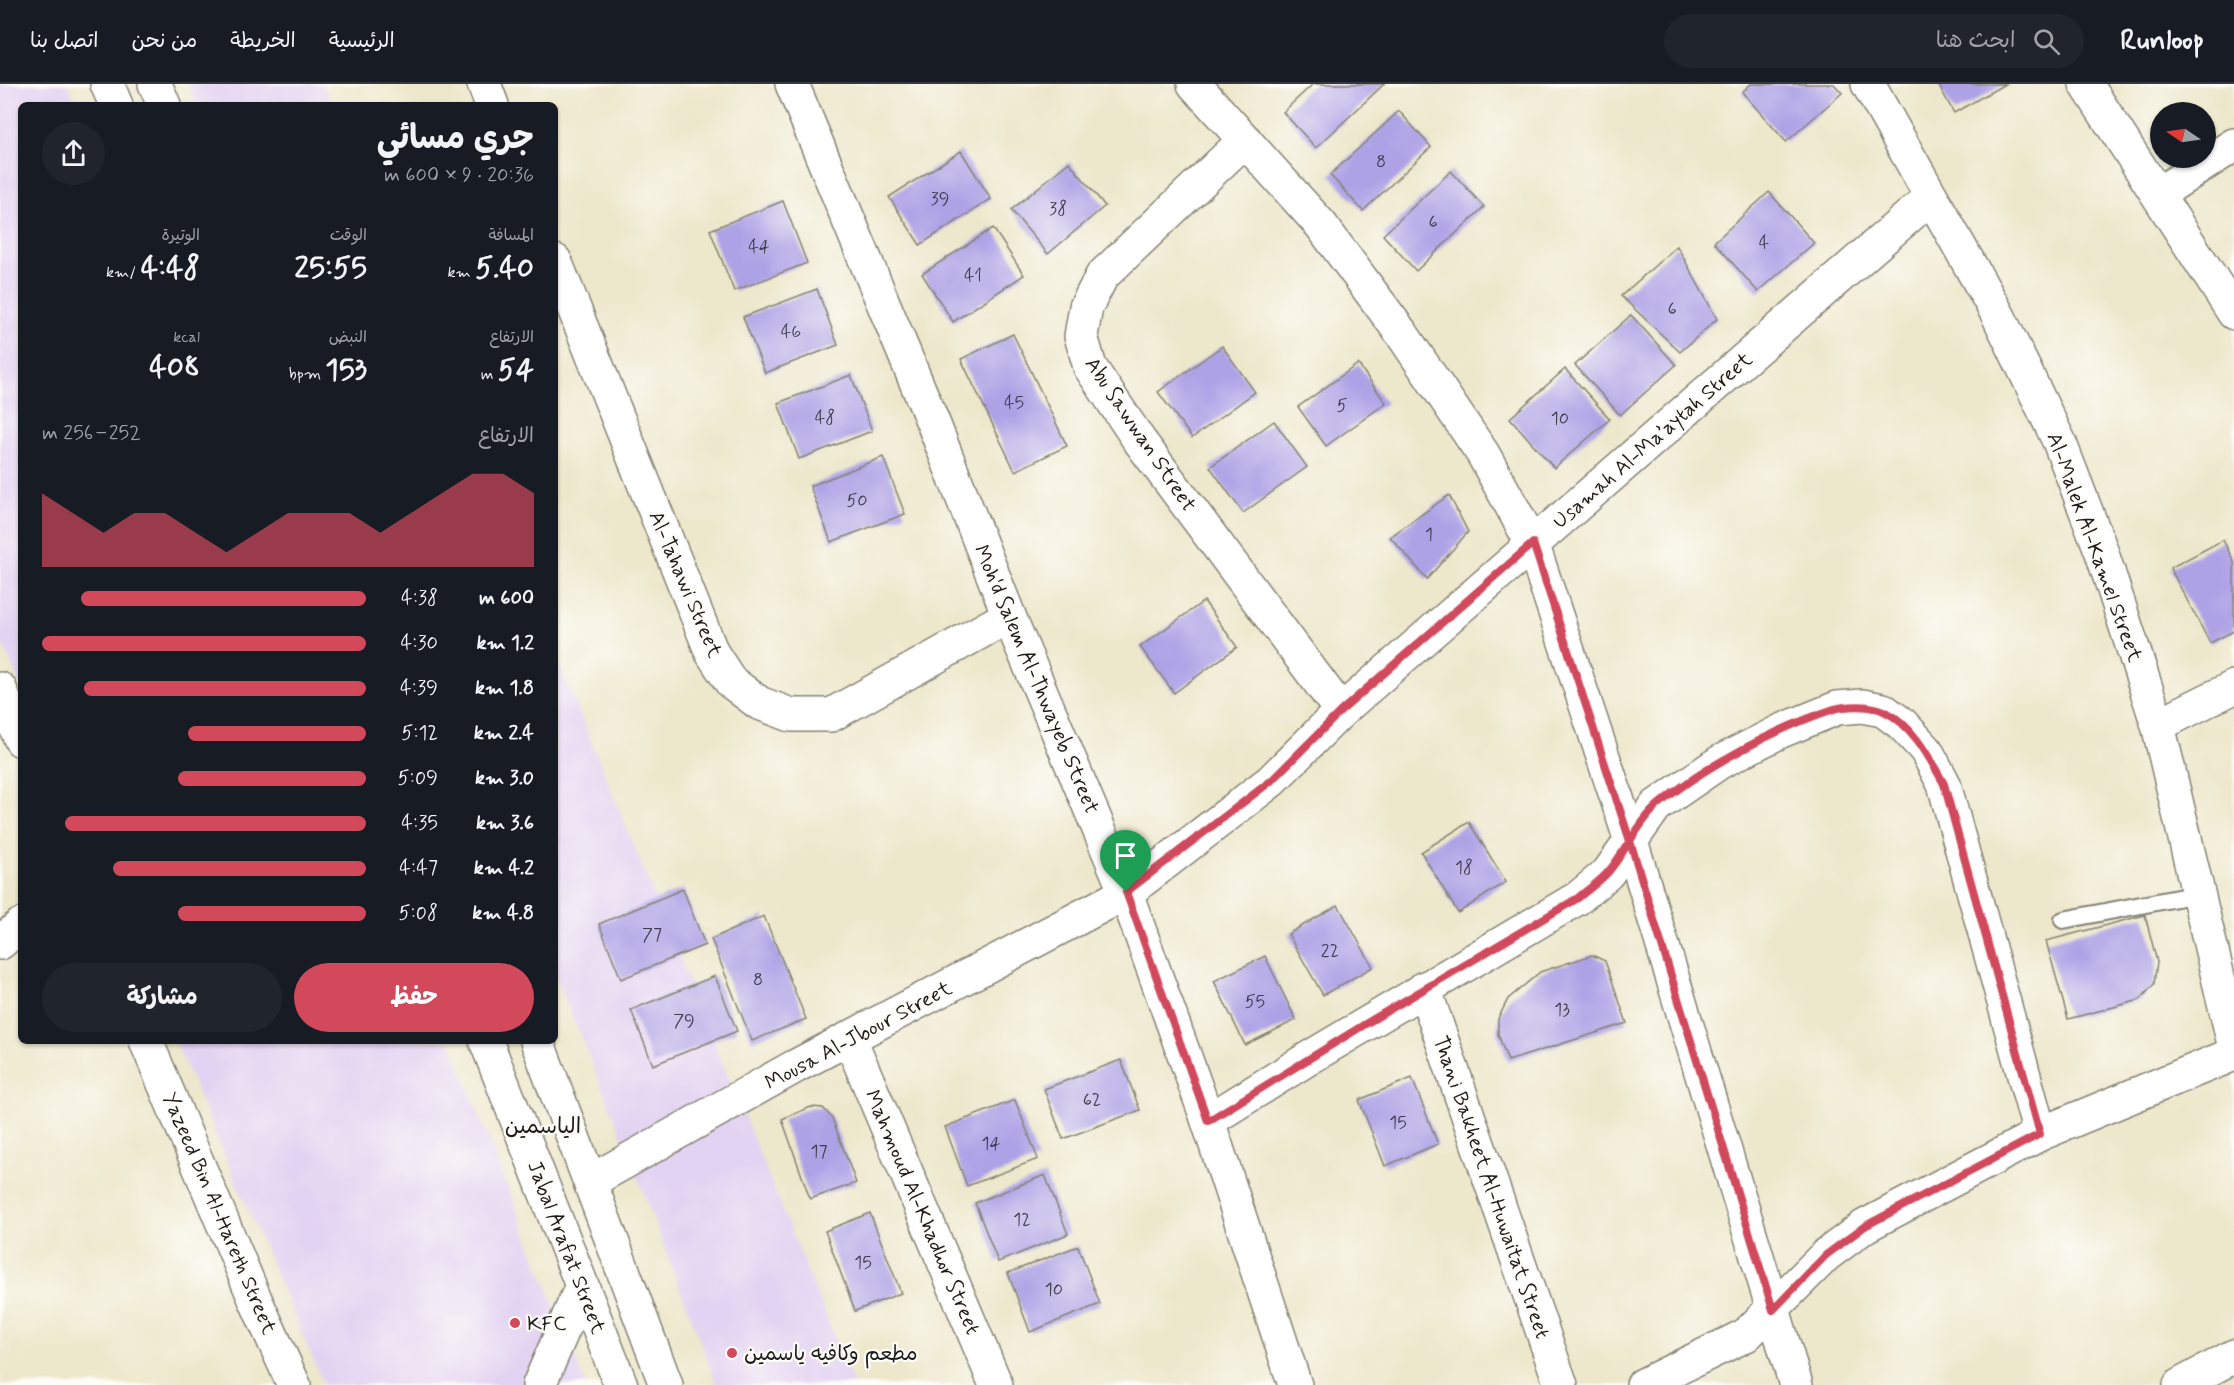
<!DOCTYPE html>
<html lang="ar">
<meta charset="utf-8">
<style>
body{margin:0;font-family:Mynerve,"Playpen Sans Arabic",sans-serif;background:#20242c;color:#f1f3f6;direction:rtl;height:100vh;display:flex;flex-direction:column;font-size:22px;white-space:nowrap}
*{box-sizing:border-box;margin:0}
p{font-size:20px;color:#9ea1a6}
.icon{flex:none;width:33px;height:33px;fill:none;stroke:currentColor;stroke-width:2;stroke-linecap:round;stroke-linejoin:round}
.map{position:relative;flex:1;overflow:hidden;direction:ltr}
.sheet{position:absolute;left:18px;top:18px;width:540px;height:942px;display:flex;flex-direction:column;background:#171b24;border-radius:9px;box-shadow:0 2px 4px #0004;direction:rtl}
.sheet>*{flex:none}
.needle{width:39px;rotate:283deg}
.buttons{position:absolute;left:2150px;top:18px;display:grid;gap:12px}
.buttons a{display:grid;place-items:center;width:66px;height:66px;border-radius:50%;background:#171b24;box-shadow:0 2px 4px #0004;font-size:30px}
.pin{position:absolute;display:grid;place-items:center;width:51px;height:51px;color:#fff;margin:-62px -26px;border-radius:50% 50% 50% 0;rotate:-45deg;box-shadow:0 0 6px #0007}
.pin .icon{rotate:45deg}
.round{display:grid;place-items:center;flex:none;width:63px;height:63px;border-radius:32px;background:#20242c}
.overview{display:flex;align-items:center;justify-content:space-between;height:102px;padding:0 24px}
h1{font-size:33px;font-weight:700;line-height:45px}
.metrics{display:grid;grid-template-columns:repeat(3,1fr);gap:9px;height:102px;padding:6px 24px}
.metrics div{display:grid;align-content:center}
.metrics b{font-size:30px;font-weight:700}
.metrics small{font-size:16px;font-weight:400}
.metrics p{font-size:16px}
.chart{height:168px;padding:12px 24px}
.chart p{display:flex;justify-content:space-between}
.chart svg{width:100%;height:108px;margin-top:6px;fill:#d1495b;opacity:.7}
.primary-button{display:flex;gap:12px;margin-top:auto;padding:12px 24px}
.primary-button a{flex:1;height:69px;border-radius:36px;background:#d1495b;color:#fff;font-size:24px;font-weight:700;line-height:69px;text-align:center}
.primary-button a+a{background:#20242c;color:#f1f3f6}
ul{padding:0 24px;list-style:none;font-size:20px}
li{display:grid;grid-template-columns:96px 72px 1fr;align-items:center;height:45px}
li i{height:15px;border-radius:8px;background:#d1495b}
header{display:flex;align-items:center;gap:36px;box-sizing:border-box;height:84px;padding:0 30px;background:#171b24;border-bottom:2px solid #363941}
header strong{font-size:28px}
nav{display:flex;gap:33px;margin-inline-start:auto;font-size:21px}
.search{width:420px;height:54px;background:#20242c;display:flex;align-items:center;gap:15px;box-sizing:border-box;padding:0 21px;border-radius:33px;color:#9ea1a6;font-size:22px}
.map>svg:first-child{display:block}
.built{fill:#e3d3f2}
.building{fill:#ada2e6}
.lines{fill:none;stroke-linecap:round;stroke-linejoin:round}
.lane-casing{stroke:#848274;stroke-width:20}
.street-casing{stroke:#848274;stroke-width:36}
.secondary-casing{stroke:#848274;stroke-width:36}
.primary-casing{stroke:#848274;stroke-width:36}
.lane{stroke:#fff;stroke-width:16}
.street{stroke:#fff;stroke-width:33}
.secondary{stroke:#fff;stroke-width:33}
.primary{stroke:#fff;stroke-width:33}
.route-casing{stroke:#fff;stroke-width:12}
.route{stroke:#d1495b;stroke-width:8}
.poi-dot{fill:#d1495b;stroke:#fdfcf7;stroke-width:2}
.labels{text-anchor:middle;stroke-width:4.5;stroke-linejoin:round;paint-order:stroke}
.number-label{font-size:18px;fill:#403e4e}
.street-label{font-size:21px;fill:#1c1c1c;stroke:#fdfcf7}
.poi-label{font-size:21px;fill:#1c1c1c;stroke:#fdfcf7;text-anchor:start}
.neighbourhood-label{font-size:22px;fill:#1c1c1c;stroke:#fdfcf7}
</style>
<header>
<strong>Runloop</strong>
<div class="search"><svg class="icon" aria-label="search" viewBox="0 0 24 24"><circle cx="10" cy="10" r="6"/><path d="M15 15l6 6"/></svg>ابحث هنا</div>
<nav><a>الرئيسية</a><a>الخريطة</a><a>من نحن</a><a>اتصل بنا</a></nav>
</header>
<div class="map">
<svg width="2234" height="1301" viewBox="0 0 2234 1301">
<rect width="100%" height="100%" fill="#fdfcf7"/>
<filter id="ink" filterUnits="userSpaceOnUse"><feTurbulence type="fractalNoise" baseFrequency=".0167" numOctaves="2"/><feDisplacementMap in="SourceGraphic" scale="12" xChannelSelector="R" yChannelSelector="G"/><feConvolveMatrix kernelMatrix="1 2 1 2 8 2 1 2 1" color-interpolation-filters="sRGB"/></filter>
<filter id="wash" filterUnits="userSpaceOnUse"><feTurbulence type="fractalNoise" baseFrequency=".008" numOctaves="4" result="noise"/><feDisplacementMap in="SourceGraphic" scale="24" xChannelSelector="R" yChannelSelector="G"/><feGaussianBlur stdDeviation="1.35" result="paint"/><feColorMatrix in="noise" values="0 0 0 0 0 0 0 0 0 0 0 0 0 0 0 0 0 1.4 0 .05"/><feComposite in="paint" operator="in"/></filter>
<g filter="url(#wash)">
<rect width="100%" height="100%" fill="#ede7cb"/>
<g class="built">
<path d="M0 0H68L77 21H21V603L0 555Z"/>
<path d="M188 0H323L332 21H196Z"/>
<path d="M555 569 854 1301H717L621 1050 555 891Z"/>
<path d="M175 957H450L586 1301H324Z"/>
</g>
<g id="blocks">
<g class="building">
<path d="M1313 0H1384L1316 64 1283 28Z"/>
<path d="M1751 0H1834L1842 9 1786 58 1742 8Z"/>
<path d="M1938 0H2005L1954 29Z"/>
<path d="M1399 27 1431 63 1363 127 1330 91Z"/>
<path d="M961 67 991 115 920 161 889 113Z"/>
<path d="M1069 78 1105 122 1048 170 1011 126Z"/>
<path d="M1451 87 1484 123 1416 187 1383 151Z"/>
<path d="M1769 108 1814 159 1758 208 1714 158Z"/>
<path d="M783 117 807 179 734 207 710 146Z"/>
<path d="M993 144 1024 191 953 238 922 190Z"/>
<path d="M1677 162 1717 235 1680 268 1621 212Z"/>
<path d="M817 205 838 261 765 289 743 233Z"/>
<path d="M1631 231 1676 281 1620 331 1575 281Z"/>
<path d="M1013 250 1067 362 1015 387 961 275Z"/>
<path d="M1222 262 1255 308 1192 354 1158 308Z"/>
<path d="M1358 280 1386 319 1326 362 1298 323Z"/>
<path d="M1565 285 1610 335 1554 384 1510 334Z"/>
<path d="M851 291 872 347 799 375 778 319Z"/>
<path d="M1274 337 1307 383 1243 429 1210 383Z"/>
<path d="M883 373 905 430 831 458 810 402Z"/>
<path d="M1449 411 1468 448 1427 495 1390 453Z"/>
<path d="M2223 456 2234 478V547L2210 559 2170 484Z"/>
<path d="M1204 517 1237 563 1174 609 1140 563Z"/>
<path d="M1469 738 1506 798 1458 829 1421 768Z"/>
<path d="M683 805 705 861 621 895 599 840Z"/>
<path d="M1338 821 1373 883 1323 911 1288 850Z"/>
<path d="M2145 831 2157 878 2154 900 2140 916 2068 935 2046 857Z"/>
<path d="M764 832 806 935 752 957 711 855Z"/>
<path d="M1592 871 1605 877 1627 939 1508 977 1498 950V935L1508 915 1540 888Z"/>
<path d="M1265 872 1296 936 1245 961 1214 897Z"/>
<path d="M715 892 737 947 653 981 631 926Z"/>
<path d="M1121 976 1140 1026 1063 1055 1044 1005Z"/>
<path d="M1412 994 1438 1060 1385 1082 1359 1016Z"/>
<path d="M1015 1016 1038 1075 967 1102 945 1043Z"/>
<path d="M811 1023 823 1024 832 1034 856 1099 810 1115 782 1035Z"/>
<path d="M1045 1091 1068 1150 998 1178 975 1119Z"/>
<path d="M870 1129 901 1209 855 1227 825 1147Z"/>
<path d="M1078 1162 1100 1220 1030 1248 1008 1189Z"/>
</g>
</g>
</g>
<g filter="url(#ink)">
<use href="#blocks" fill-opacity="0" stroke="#848274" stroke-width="1.5"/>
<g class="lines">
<g class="lane-casing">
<path id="lane" d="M2063 836 2198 810"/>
</g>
<g class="street-casing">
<g id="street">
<path d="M484 0 492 21"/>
<path d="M792 0 934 341 1009 532 1126 809 1208 1037 1295 1301"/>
<path d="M1194 0 1321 141 1402 250 1483 370 1532 459 1631 757 1796 1301"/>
<path d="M1868 0 1998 231 2059 357 2101 466 2158 641 2234 960"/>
<path d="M2086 0 2234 229"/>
<path d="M1245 56 1102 192 1086 223 1081 252 1090 283 1139 356 1341 627"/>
<path d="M2158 110 2234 61"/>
<path d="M555 177 712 569 731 598 759 619 791 631H831L1009 532"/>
<path d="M0 605 21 656"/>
<path d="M2158 641 2234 603"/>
<path d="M0 859 21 841"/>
<path d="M1424 904 1561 1301"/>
<path d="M850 955 996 1301"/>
<path d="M146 957 255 1215 294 1301"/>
<path d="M1208 1037 1309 974 1578 814 1608 789 1656 722 1720 678 1781 647 1837 624 1862 622 1883 626 1902 640 1926 666 1944 700 2040 1050"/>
<path d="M591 1097 796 982 1126 809 1271 697 1341 627 1931 113"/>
<path d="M539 1301 582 1202"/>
<path d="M1643 1301 1746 1251 1826 1171 1865 1142 2040 1050 2234 970"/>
</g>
</g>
<g class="secondary-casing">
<path id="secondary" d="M2180 1301 2234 1272"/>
</g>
<g class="primary-casing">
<g id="primary">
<path d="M107 0 116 21"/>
<path d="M155 0 164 21"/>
<path d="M486 957 621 1301"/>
<path d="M537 957 666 1301"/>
</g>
</g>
<use href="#lane" class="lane"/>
<use href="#street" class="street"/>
<use href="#secondary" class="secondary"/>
<use href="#primary" class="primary"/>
</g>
</g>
<g class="lines" filter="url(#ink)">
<g class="route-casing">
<path id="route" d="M1126 808 1208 1037 1367 939 1578 814C1588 805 1601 797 1609 787 1624 769 1641 735 1658 721 1703 683 1779 643 1834 625 1848 621 1871 621 1884 627 1913 641 1929 673 1944 700L2040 1050 1865 1142 1826 1171 1773 1226 1630 757 1533 459 1341 627 1271 697 1126 808"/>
</g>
<use href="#route" class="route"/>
</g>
<g class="poi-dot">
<circle cx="515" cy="1239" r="6"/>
<circle cx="732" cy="1269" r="6"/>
</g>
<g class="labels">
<g class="number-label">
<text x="1381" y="83">8</text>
<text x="940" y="120">39</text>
<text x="1058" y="130">38</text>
<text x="1433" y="143">6</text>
<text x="1764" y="164">4</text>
<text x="759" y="168">44</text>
<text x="973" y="197">41</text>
<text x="1672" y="230">6</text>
<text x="791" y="253">46</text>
<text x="1014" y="324">45</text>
<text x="1342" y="327">5</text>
<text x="825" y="339">48</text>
<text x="1560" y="340">10</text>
<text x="857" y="422">50</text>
<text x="1429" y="456">1</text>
<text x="1464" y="789">18</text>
<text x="652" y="856">77</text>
<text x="1330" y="872">22</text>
<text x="758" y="901">8</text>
<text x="1255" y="923">55</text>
<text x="1562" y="931">13</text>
<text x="684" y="942">79</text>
<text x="1092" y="1021">62</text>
<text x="1398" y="1044">15</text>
<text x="991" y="1065">14</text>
<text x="819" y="1073">17</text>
<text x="1022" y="1141">12</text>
<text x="863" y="1184">15</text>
<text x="1054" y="1211">10</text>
</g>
<g class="street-label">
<text transform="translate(1141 350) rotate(56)" y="7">Abu Sawwan Street</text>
<text transform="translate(1652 356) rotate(-41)" y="7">Usamah Al-Ma’aytah Street</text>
<text transform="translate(2095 463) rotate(70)" y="7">Al-Malek Al-Kamel Street</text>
<text transform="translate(686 500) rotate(67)" y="7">Al-Tahawi Street</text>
<text transform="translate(1037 595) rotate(67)" y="7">Moh'd Salem Al-Thwayeb Street</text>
<text transform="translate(858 951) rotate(-28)" y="7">Mousa Al-Jbour Street</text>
<text transform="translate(1492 1103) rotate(71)" y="7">Thani Bakheet Al-Huwaitat Street</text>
<text transform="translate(923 1128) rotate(67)" y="7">Mahmoud Al-Khadhor Street</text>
<text transform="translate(220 1129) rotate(67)" y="7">Yazeed Bin Al-Hareth Street</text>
<text transform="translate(567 1163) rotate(69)" y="7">Jabal Arafat Street</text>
</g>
<g class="poi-label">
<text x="527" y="1246">KFC</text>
<text x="744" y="1276">مطعم وكافيه ياسمين</text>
</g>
<g class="neighbourhood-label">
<text x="543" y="1049">الياسمين</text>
</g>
</g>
</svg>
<div class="buttons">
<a><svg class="needle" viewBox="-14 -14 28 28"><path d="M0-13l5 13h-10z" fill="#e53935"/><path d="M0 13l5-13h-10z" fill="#9ea1a6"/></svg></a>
</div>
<div class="pin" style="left:1126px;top:808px;background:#1e9e55"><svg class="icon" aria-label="arrive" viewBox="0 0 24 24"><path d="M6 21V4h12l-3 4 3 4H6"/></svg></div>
<section class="sheet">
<div class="overview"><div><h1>جري مسائي</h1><p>20:36 · 9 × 600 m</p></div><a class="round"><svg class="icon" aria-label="share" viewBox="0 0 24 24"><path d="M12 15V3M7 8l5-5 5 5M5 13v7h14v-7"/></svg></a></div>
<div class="metrics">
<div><p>المسافة</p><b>5.40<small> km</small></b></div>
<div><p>الوقت</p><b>25:55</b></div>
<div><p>الوتيرة</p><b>4:48<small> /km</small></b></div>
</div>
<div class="metrics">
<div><p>الارتفاع</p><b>54<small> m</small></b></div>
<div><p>النبض</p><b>153<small> bpm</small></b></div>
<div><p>kcal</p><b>408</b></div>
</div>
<div class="chart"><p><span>الارتفاع</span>252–256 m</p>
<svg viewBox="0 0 160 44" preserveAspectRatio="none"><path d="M0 44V14L10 22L20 30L30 22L40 22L50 30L60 38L70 30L80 22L90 22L100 22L110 30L120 22L130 14L140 6L150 6L160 14V44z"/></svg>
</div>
<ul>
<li><b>600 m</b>4:38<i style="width:88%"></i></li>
<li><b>1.2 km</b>4:30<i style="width:100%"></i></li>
<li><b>1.8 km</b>4:39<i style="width:87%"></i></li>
<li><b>2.4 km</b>5:12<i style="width:55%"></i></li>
<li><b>3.0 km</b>5:09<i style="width:58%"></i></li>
<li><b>3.6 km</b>4:35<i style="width:93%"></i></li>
<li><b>4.2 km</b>4:47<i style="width:78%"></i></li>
<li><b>4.8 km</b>5:08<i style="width:58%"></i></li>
</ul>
<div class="primary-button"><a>حفظ</a><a>مشاركة</a></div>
</section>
</div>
